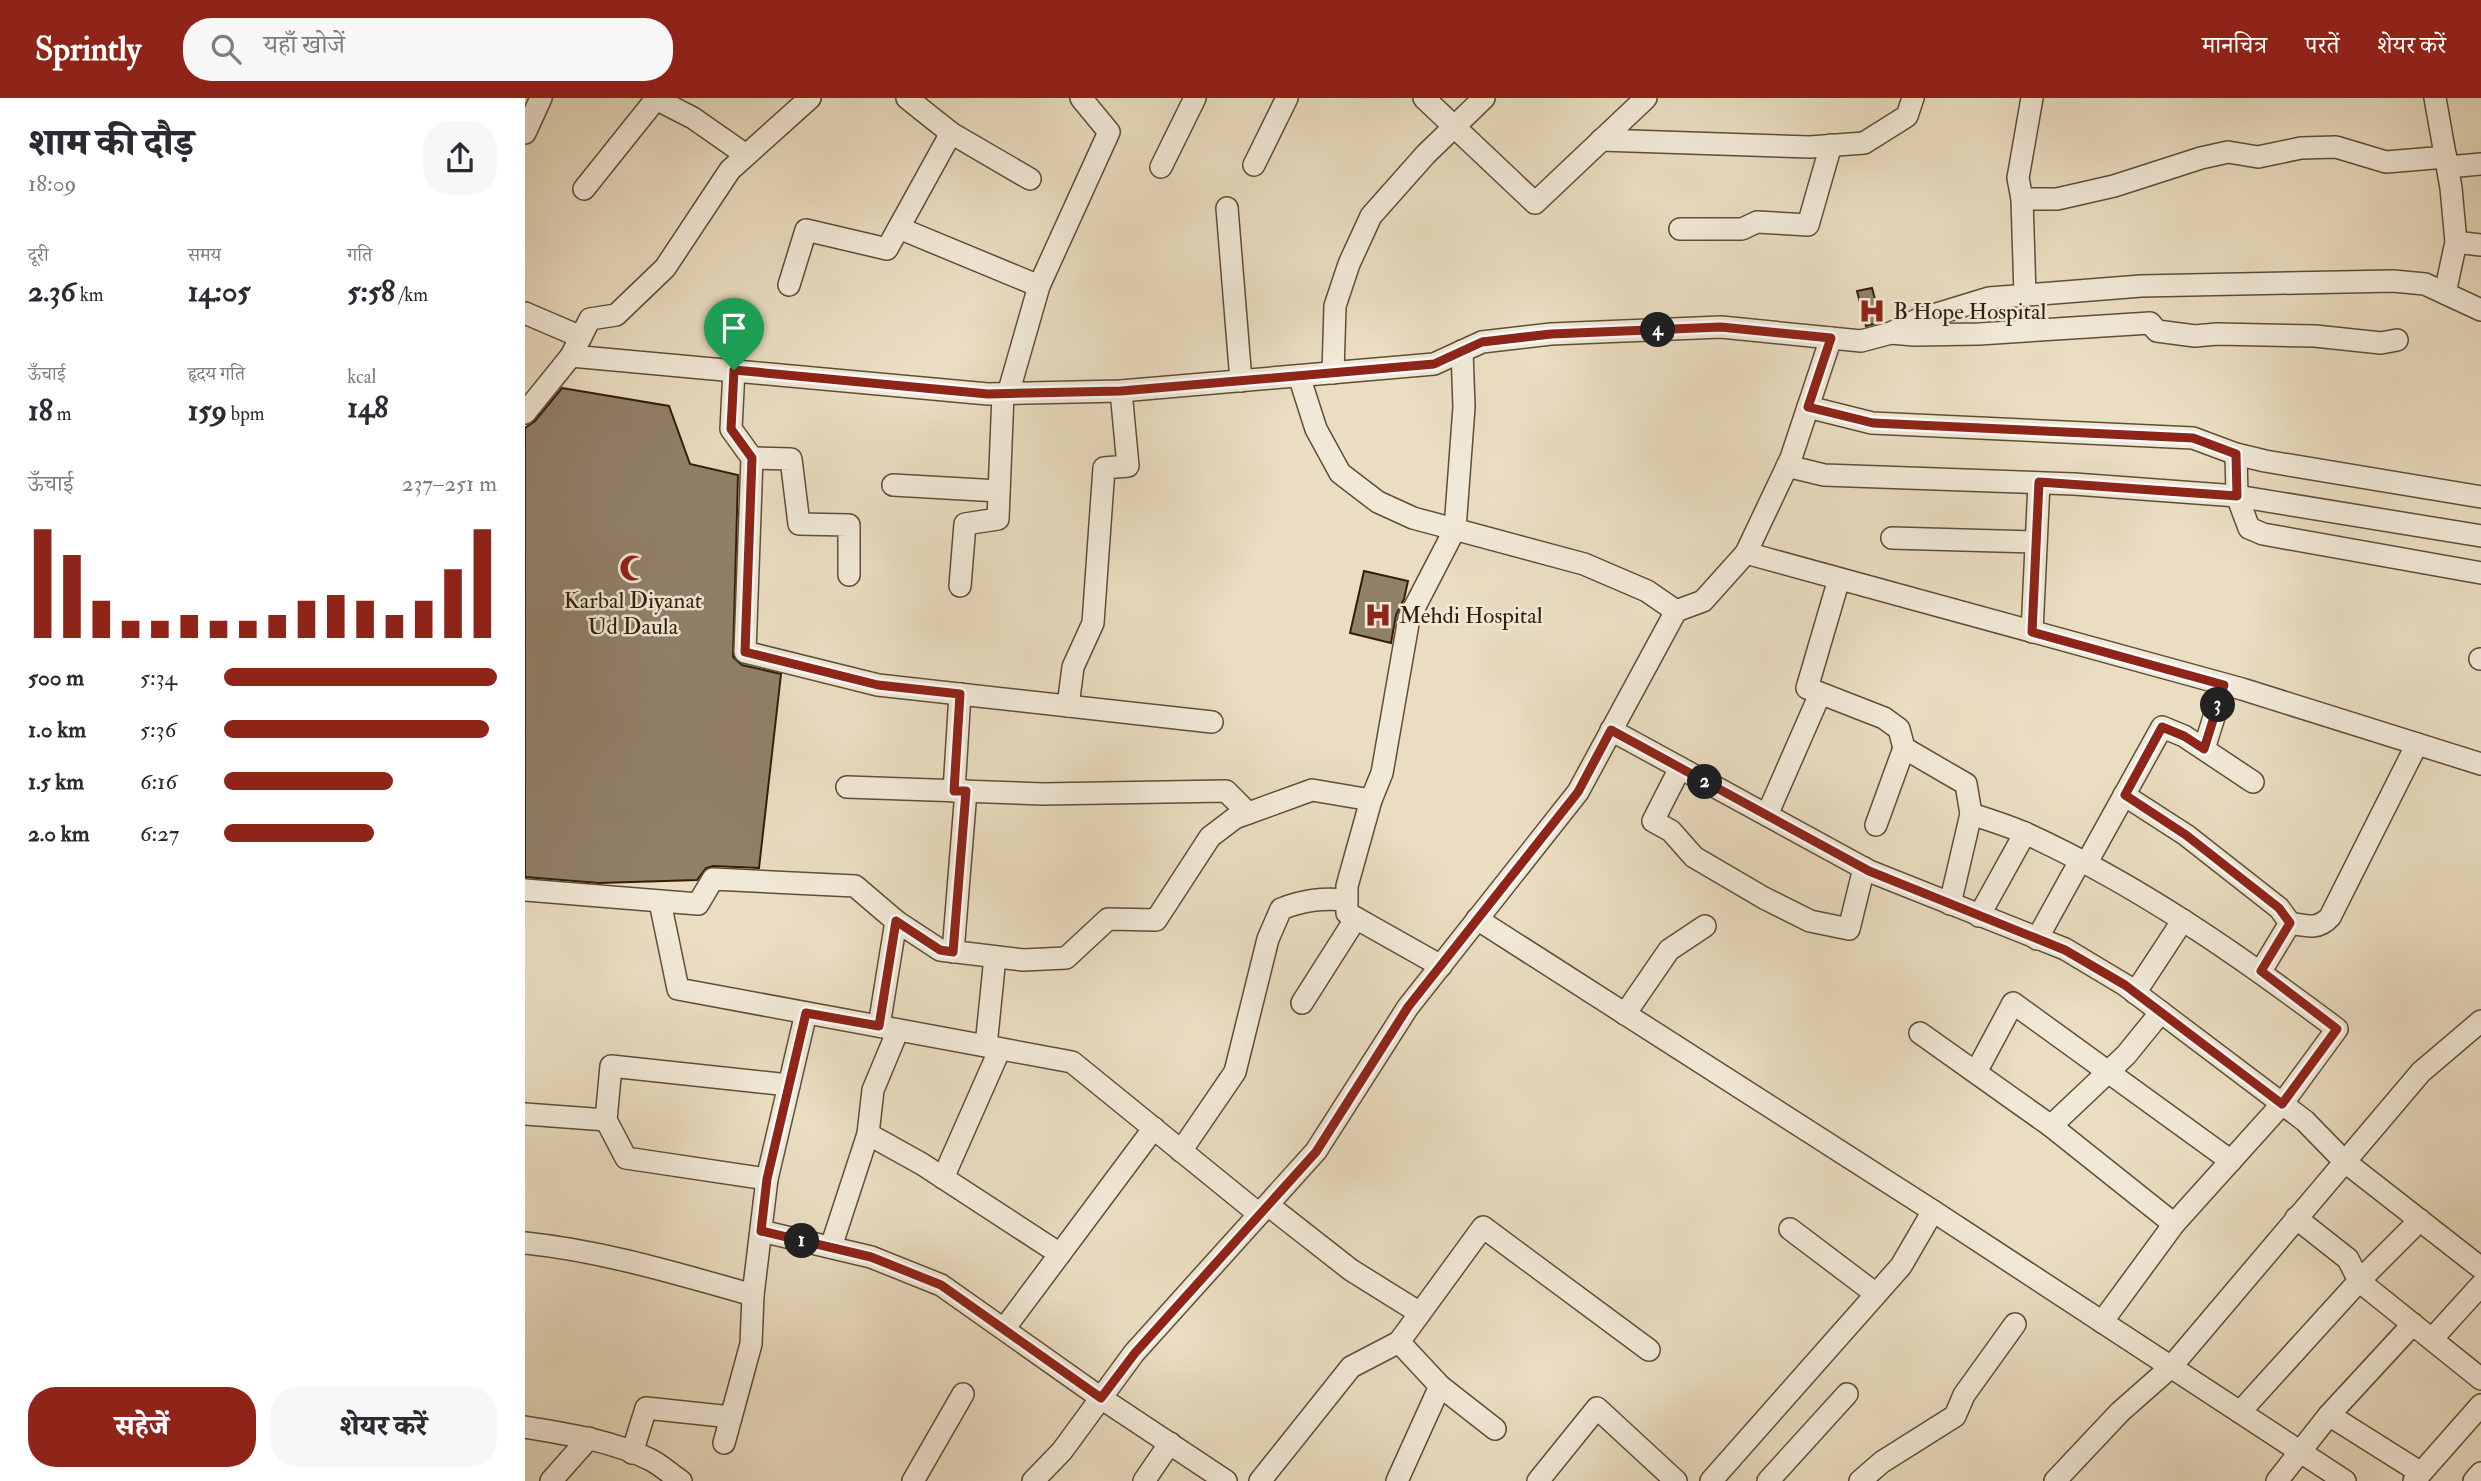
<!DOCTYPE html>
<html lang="hi">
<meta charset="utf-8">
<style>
body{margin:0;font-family:"IM FELL Double Pica","Noto Serif Devanagari",serif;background:#f7f7f7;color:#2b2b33;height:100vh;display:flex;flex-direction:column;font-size:26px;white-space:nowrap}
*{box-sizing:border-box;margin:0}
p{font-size:23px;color:#7c7c81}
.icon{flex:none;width:38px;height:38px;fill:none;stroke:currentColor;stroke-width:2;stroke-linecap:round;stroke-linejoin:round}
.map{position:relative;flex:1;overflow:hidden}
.drawer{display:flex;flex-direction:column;background:#fff;width:525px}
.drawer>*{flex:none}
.pin{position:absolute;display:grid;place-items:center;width:60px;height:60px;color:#fff;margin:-72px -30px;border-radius:50% 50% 50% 0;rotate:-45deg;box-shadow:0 0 7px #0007}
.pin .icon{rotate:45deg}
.km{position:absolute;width:35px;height:35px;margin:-18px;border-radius:50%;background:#222;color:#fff;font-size:19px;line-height:35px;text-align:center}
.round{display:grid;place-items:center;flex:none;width:74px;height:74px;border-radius:28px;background:#f7f7f7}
.summary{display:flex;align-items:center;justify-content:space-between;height:119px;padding:0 28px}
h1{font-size:38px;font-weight:800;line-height:52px}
.figures{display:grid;grid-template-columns:repeat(3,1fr);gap:10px;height:119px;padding:7px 28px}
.figures div{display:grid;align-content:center}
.figures b{font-size:30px;font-weight:800}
.figures small{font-size:19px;font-weight:400}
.figures p{font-size:19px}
.chart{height:196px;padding:14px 28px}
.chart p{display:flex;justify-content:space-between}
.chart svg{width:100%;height:126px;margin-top:7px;stroke:#8f2418;stroke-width:6}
.action{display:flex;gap:14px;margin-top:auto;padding:14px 28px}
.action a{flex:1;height:80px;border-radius:28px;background:#8f2418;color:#fff;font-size:28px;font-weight:800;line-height:80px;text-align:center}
.action a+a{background:#f7f7f7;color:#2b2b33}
ul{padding:0 28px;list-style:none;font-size:23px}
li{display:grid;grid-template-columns:112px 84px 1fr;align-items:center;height:52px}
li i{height:18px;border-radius:9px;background:#8f2418}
header{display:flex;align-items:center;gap:42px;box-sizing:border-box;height:98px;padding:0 35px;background:#8f2418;color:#fff}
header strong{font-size:33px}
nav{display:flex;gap:38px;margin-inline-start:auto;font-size:24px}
.search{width:490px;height:63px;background:#f7f7f7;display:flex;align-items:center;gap:18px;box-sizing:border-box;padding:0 24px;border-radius:28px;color:#7c7c81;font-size:26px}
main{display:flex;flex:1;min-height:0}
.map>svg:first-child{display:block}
.building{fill:#918169;stroke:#311e09;stroke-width:2}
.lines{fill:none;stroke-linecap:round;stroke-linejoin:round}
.minor-casing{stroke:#5f4e37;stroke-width:24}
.minor{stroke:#f1e9d7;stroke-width:21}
.route-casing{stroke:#fff;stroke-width:14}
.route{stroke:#8f2418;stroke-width:9}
.labels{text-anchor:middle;stroke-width:5;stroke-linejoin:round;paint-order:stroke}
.poi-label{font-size:23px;fill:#311e09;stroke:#f1e9d7;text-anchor:start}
</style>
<header>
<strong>Sprintly</strong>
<div class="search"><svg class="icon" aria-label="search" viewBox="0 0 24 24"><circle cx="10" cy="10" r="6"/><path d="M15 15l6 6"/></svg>यहाँ खोजें</div>
<nav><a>मानचित्र</a><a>परतें</a><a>शेयर करें</a></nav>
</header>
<main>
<section class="drawer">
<div class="summary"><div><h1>शाम की दौड़</h1><p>18:09</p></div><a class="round"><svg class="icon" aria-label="share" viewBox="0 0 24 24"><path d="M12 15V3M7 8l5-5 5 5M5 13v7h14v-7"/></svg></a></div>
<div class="figures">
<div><p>दूरी</p><b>2.36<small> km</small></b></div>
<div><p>समय</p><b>14:05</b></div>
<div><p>गति</p><b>5:58<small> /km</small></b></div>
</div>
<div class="figures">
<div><p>ऊँचाई</p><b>18<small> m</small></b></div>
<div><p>हृदय गति</p><b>159<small> bpm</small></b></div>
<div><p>kcal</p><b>148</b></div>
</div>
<div class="chart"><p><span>ऊँचाई</span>237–251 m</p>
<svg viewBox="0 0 160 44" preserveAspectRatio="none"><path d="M5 44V6M15 44V15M25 44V31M35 44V38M45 44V38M55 44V36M65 44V38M75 44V38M85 44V36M95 44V31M105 44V29M115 44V31M125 44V36M135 44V31M145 44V20M155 44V6"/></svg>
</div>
<ul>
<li><b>500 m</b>5:34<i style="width:100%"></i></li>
<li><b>1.0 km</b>5:36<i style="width:97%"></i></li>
<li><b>1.5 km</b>6:16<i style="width:62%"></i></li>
<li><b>2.0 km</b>6:27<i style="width:55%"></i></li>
</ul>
<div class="action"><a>सहेजें</a><a>शेयर करें</a></div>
</section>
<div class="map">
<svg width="1956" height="1383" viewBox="0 0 1956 1383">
<rect width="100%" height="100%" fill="#eaddc1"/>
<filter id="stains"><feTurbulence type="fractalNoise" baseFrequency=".00286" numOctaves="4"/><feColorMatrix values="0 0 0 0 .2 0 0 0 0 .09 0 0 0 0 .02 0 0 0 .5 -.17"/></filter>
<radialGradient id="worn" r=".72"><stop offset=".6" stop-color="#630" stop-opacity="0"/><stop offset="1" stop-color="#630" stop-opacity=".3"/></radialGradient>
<g class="building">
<path d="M1347 190 1356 224 1341 228 1332 193Z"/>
<path d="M37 290 144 308 165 366 213 377 208 559 217 567 256 576 234 770 188 768 181 770 172 782 74 785 0 779V330L10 323Z"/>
<path d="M839 473 883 483 879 501 871 517 866 545 825 535Z"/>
</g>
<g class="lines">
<g class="minor-casing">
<g id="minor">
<path d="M129 0 168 20 221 57"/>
<path d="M382 0 426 35 505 81"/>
<path d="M899 0 1010 105 1121 0"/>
<path d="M1910 0 1926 90 1931 144 1920 195"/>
<path d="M0 35 16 0"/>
<path d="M1076 42 1285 49 1339 45 1382 18 1388 0"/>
<path d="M729 67 762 0"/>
<path d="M636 69 670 0"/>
<path d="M1923 69 1956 66"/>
<path d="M59 91 131 1"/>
<path d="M1497 101H1532L1589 88 1676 60 1703 54 1733 59 1776 50 1811 49 1861 64 1921 59"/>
<path d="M702 110 716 283"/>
<path d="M374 130 514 188"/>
<path d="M1155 131H1217L1232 124 1283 127 1306 47"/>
<path d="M1931 144 1956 147"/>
<path d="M264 187 281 132 362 151 426 35"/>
<path d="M1500 197 1497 101 1493 80 1507 0"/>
<path d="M0 215 56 239"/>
<path d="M1366 235 1389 237 1454 236 1625 225 1632 233 1670 238 1692 236 1790 238 1856 245 1872 242"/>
<path d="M46 258 463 296 596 293 909 266 957 244 1026 236 1196 229 1336 243 1366 235 1392 222 1464 200 1616 188 1868 183 1900 186 1956 212"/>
<path d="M209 272 206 331 227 360 220 554 353 587 687 624"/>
<path d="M808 275 810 208 824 166 846 118 901 56 959 0"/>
<path d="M483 296 514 188 584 34 556 0"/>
<path d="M1283 309 1347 325 1668 340 1711 356 1740 363 1956 399"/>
<path d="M0 315 46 258 65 221 91 217 140 170 205 72 285 0"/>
<path d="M1711 356 1712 398 1724 430 1738 436 1956 475"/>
<path d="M227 360 266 361 274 426 324 427V477"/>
<path d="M1262 368 1299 377 1549 386 1712 398 1956 438"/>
<path d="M368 387 474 393"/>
<path d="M1367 440 1511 444"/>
<path d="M1221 455 1717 591 1956 666"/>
<path d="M1314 481 1282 590 1359 620 1374 631 1379 650 1441 686 1446 716 1425 806"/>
<path d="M435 488 440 426 473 421 478 296"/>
<path d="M1151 513 1178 503 1221 455 1266 360 1306 240"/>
<path d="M1507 534 1514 385"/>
<path d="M1955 561H1956"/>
<path d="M543 608 548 569 568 525 579 370 603 368 596 293"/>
<path d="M1086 632 1344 773 1540 851 1600 887 1780 1023 1819 1063 1956 1170"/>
<path d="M1679 651 1699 587"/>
<path d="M1155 670 1128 723 1146 733 1169 759 1239 800 1285 823 1324 831 1339 770"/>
<path d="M322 689 518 696 701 693 723 715"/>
<path d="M429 693 435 596"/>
<path d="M1599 697 1661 737 1754 810 1765 825 1736 873"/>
<path d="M1446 716C1465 722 1484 728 1502 736 1613 787 1714 857 1812 931L1757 1006 1649 1126 1577 1224"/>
<path d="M1242 717 1295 596"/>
<path d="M1351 727 1379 650"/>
<path d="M1561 766 1637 629 1659 638 1728 684"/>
<path d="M0 792 173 806 188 781 330 788 371 823 415 852 498 862 541 860 583 821 631 822 685 739 710 720 787 692 846 702"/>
<path d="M135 804 153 891 547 964 734 1116"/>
<path d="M1454 818 1500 735"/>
<path d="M952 821 1408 1113 1820 1383"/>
<path d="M1765 825C1782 828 1793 832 1805 819L1892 646"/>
<path d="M1512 841 1555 763"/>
<path d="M428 854 441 693"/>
<path d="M916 868 822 815V788L846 702 857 675 884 520 930 431 939 309 937 253"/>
<path d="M1610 895 1658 822"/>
<path d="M777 905 831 820"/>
<path d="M1100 916 1144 852 1180 828"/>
<path d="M354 928 371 823"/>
<path d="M1395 935 1526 1028 1649 1126"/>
<path d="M461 948 470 859"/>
<path d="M1451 974 1488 905 1706 1063"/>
<path d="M0 1016 81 1022"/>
<path d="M1526 1028 1601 957 1636 914"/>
<path d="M343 1036 397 1066 535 1156"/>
<path d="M656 1053 710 974 743 841 756 811C778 802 797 800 821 802"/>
<path d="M418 1080 475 951"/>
<path d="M242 1081 101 1060 81 1022 86 968 264 987"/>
<path d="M743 1107 826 1172 895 1215"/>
<path d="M1771 1120 1823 1161 1834 1183 1956 1281"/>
<path d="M1265 1131 1351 1196"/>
<path d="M236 1133 346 1159 416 1187 576 1300 701 1383"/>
<path d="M0 1145C78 1153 153 1176 228 1197"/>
<path d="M306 1149 343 1036 348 992 373 932"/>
<path d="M479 1231 629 1030"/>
<path d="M1907 1241 1956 1187"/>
<path d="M874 1244 915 1288 970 1331"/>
<path d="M1715 1314 1834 1183 1895 1122"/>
<path d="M1804 1317 1896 1375"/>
<path d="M0 1329C41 1336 85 1342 124 1361 135 1366 145 1376 156 1383"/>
<path d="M199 1345 226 1246 228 1197 242 1081 281 915"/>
<path d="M107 1355 121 1310 206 1319"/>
<path d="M26 1383 64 1340"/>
<path d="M388 1383 438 1296"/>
<path d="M508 1383 537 1353 609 1255 791 1053 883 909 1053 694 1151 513 1122 493 1059 466 888 420 853 404 815 375 791 331 774 278"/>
<path d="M619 1383 645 1345"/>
<path d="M735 1383 826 1269 874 1244 958 1129 1124 1252"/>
<path d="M872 1383 915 1288"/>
<path d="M1013 1383 1072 1310 1151 1383"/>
<path d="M1186 1383 1376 1168 1408 1113"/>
<path d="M1243 1383 1322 1296"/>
<path d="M1335 1383 1357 1364 1430 1318 1439 1297 1490 1226"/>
<path d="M1530 1383 1595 1314 1646 1269 1896 974 1956 923"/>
<path d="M1752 1383 1804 1317 1888 1226"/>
<path d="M1889 1383 1956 1307"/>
<path d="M1949 1383 1956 1375"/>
</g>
</g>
<use href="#minor" class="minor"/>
</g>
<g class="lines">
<g class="route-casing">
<path id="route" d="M1196 229 1306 240 1283 309 1348 325 1668 340 1711 356 1712 398 1514 384 1507 534 1699 587 1679 651 1659 638 1637 629 1600 697 1661 737 1754 810 1765 825 1736 873 1812 931 1757 1006 1600 887 1540 852 1344 773 1086 632 1053 694 883 909 791 1054 610 1255 576 1300 416 1187 346 1159 236 1133 242 1081 281 915 354 928 371 823 415 852 428 854 441 693H429L435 596 353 587 220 554 227 360 206 331 209 272 463 296 596 293 909 266 957 244 1026 236Z"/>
</g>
<use href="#route" class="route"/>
</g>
<defs>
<g id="hospital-bare" transform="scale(2.1)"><path d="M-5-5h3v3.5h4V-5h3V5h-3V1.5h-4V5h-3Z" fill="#8f2418" stroke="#f1e9d7" stroke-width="2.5" paint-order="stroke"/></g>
<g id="mosque-bare" transform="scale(2.1)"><path d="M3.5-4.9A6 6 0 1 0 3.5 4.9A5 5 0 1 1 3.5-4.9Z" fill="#8f2418" stroke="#f1e9d7" stroke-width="2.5" paint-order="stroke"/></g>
</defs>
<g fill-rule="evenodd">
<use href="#hospital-bare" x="1347" y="213"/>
<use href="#mosque-bare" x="108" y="470"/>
<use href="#hospital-bare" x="853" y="517"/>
</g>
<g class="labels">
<g class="poi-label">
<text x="1368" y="221">B Hope Hospital</text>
<text x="108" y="510" text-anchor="middle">Karbal Diyanat<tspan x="108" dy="26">Ud Daula</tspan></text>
<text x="874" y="525">Mehdi Hospital</text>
</g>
</g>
<rect width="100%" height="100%" filter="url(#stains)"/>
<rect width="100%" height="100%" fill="url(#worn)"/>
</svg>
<div class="pin" style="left:209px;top:272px;background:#1e9e55"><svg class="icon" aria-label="arrive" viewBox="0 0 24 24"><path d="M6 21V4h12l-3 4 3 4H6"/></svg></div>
<b class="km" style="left:277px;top:1143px">1</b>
<b class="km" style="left:1180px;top:684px">2</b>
<b class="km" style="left:1693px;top:607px">3</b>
<b class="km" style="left:1133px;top:232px">4</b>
</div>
</main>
